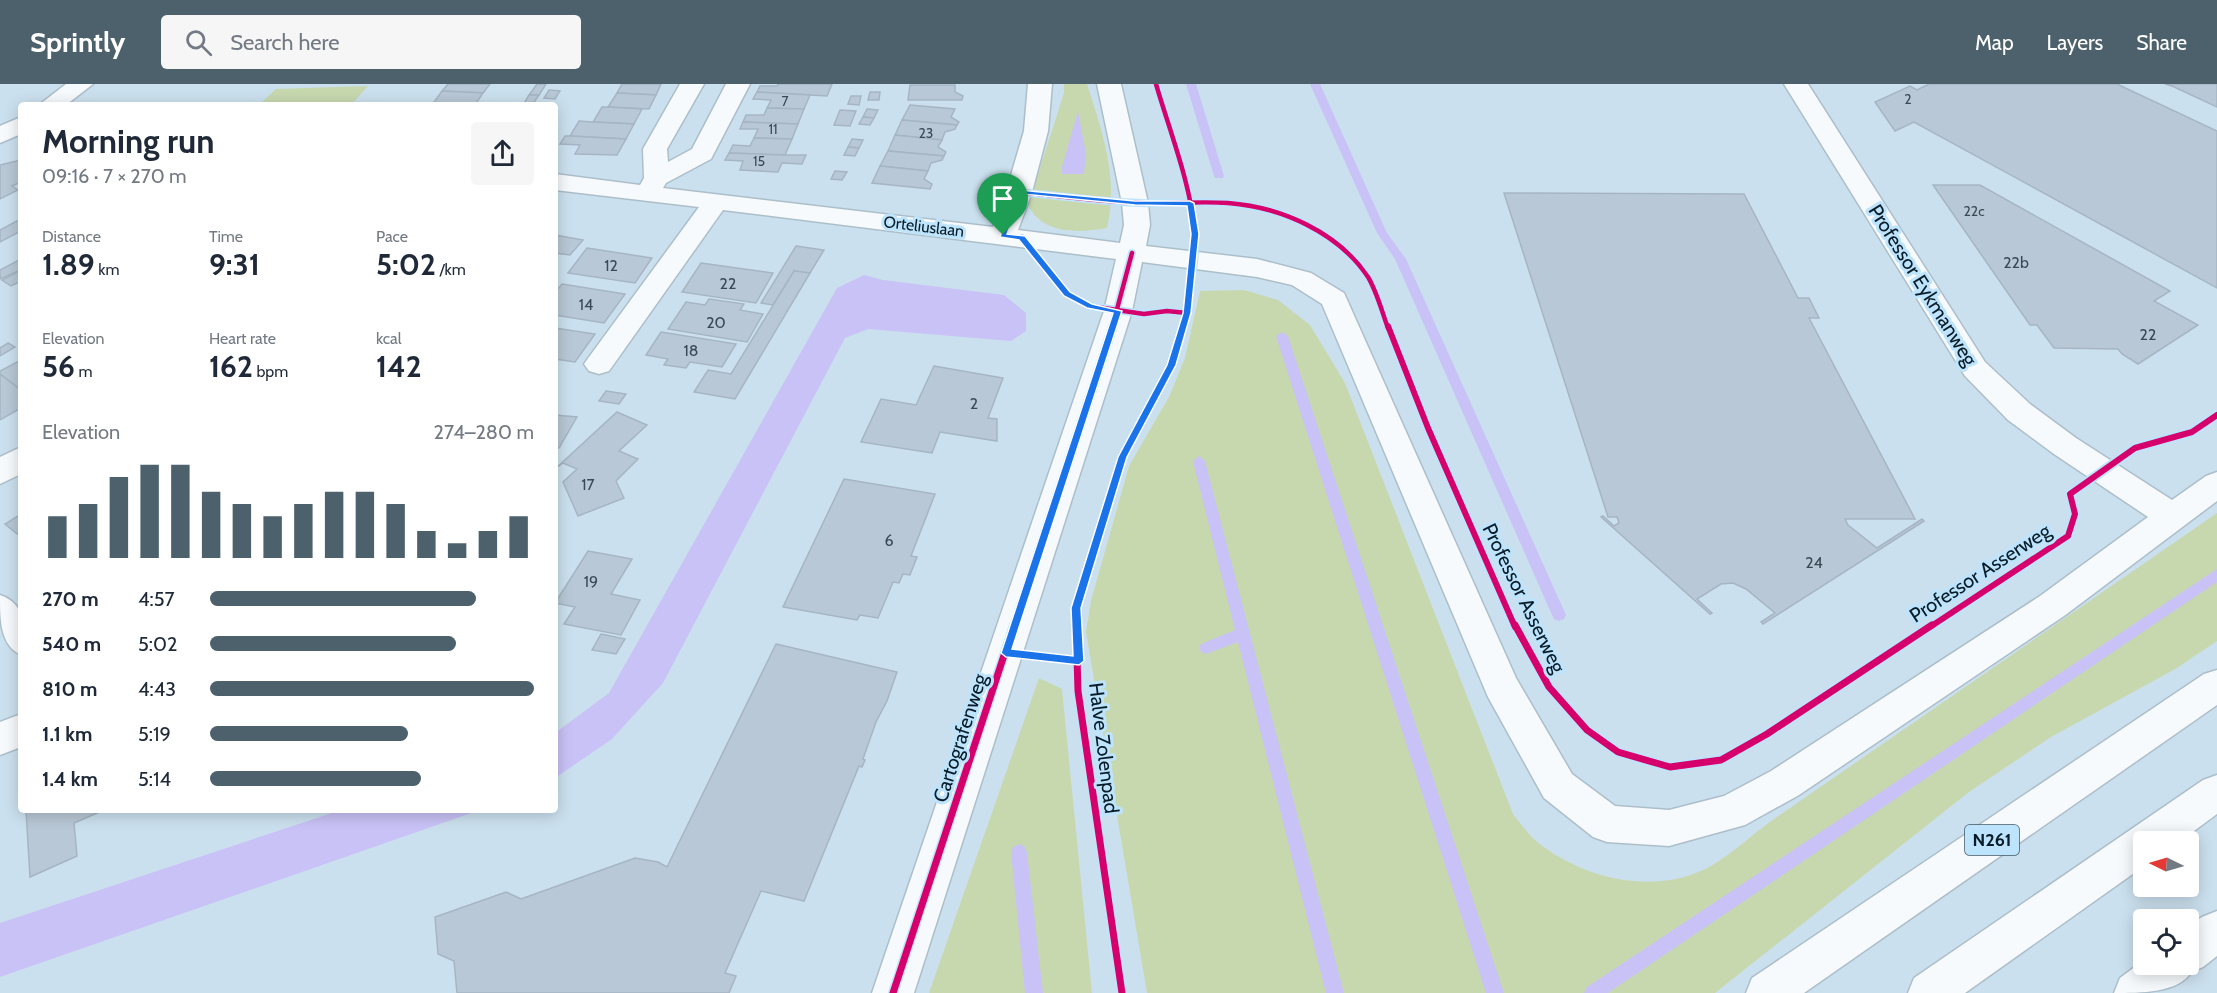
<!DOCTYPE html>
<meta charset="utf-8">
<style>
body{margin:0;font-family:Cabin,sans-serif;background:#f6f6f7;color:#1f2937;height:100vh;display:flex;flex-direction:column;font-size:22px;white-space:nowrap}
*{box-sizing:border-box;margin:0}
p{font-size:20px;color:#747a83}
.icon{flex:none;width:33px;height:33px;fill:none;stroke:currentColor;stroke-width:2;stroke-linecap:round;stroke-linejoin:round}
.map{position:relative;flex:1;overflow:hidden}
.side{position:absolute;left:18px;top:18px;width:540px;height:711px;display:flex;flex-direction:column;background:#fff;border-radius:6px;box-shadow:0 3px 15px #0003}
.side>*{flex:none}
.needle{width:39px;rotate:275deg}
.tools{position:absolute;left:2133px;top:747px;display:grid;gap:12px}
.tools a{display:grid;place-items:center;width:66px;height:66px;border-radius:6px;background:#fff;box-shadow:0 3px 15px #0003;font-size:30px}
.pin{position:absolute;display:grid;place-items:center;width:51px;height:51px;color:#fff;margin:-62px -26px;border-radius:50% 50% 50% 0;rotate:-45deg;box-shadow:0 0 6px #0007}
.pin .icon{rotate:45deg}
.round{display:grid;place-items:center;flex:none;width:63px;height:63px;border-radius:6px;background:#f6f6f7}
.summary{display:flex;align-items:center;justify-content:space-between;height:102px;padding:0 24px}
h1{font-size:33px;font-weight:700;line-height:45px}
.metrics{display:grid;grid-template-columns:repeat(3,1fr);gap:9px;height:102px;padding:6px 24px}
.metrics div{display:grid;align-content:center}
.metrics b{font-size:30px;font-weight:700}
.metrics small{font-size:16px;font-weight:400}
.metrics p{font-size:16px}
.chart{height:168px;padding:12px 24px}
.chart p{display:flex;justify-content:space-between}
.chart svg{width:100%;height:108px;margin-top:6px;stroke:#4d616d;stroke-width:6}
ul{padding:0 24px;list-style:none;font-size:20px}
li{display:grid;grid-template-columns:96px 72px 1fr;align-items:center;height:45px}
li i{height:15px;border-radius:8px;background:#4d616d}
header{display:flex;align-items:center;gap:36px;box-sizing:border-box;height:84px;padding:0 30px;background:#4d616d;color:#fff}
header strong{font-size:28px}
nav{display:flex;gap:33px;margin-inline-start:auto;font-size:21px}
.search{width:420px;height:54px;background:#f6f6f7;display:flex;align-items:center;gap:15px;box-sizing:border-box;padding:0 21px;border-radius:6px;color:#747a83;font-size:22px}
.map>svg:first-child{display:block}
.green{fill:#c7d8af}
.water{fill:#c8c2f6}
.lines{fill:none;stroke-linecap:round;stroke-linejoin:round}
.stream{fill:#c8c2f6;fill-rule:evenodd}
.building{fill:#b9c8d6;stroke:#a6b5c3;stroke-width:1.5}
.minor-casing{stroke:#acbeca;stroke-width:3}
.highway-casing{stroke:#acbeca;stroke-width:3}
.minor{fill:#f7fafc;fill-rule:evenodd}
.highway{fill:#f7fafc;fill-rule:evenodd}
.cycleway-far2-casing{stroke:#bde4fc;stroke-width:8}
.cycleway-far1-casing{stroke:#bde4fc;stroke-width:10}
.cycleway-casing{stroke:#bde4fc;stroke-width:10}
.cycleway-far2{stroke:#d6006c;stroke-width:4.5}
.cycleway-far1{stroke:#d6006c;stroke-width:6}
.cycleway{stroke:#d6006c;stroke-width:7}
.route{fill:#1a73e8;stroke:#fff;stroke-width:1.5;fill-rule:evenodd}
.labels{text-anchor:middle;stroke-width:6;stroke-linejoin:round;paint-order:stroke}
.far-number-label{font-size:14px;fill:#384a56}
.far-street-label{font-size:16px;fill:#091c27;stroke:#bde4fc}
.number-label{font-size:16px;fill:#384a56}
.shield{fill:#bde4fc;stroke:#3f5867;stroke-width:1.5}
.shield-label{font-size:18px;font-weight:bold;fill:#091c27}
.street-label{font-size:20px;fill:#091c27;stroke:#bde4fc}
</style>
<header>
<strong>Sprintly</strong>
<div class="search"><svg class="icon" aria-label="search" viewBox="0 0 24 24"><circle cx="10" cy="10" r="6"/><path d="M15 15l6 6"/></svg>Search here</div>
<nav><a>Map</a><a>Layers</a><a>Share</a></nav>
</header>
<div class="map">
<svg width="2217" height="909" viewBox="0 0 2217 909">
<rect width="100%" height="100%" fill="#cbe0ee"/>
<g class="green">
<path d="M1064 0H1087C1102 47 1119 94 1107 144 1078 149 1043 151 1028 121L1064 9Z"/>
<path d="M368 2 351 21H259L276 5Z"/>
<path d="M1244 206 1278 216 1310 241 1345 299 1513 730C1521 740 1530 753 1541 761 1588 796 1657 812 1711 782 1733 769 1753 750 1774 735L2217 429V557L2177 584 2051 653 1969 708 1715 909H1147L1086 548 1091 517 1129 382 1169 313 1185 274 1200 207Z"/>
<path d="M1039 594 1062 605 1092 909H929Z"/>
</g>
<g class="water">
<path d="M1078 27 1086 70 1084 90H1062V83Z"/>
<path d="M864 191 883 196 1004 211 1026 229V247L1011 257 868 245 845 254 663 599 612 655 555 694V649L609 609 837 204Z"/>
<path d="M341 726H480L0 893V839Z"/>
</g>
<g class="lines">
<g class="stream">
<path d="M1186 0H1196L1224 92 1223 94H1215L1214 92Z"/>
<path d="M1310 0H1320L1387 149 1406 175 1566 531 1564 535 1559 537 1554 535 1552 531 1395 175 1377 149Z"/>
<path d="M1282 248 1288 252 1504 909H1486L1276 252Z"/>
<path d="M1199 372 1205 377 1344 909H1326L1238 558 1206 570 1201 568 1199 564 1201 560 1235 546 1193 377Z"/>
<path d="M2217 485V498L1608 909H1584L1587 903Z"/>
<path d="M1019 760 1025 763 1027 768 1043 909H1025L1011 768 1013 763Z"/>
</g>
</g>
<g class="building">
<path d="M448 0H490L483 9 442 7Z"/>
<path d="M537 0H546L539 11H529Z"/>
<path d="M622 0H661L656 11 617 9Z"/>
<path d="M778 0H832L827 12 757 8 760 2H777Z"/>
<path d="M1929 0H2117L2217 47V204L1914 38 1895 47 1875 18 1910 2 1917 6Z"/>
<path d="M2165 0H2217V23L2172 2Z"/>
<path d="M910 1H955V8L963 12 962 16H908Z"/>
<path d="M549 6 560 7 555 15 544 14Z"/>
<path d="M442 7 483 9 475 21H432Z"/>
<path d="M757 8 810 11 804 25 767 24 771 16 753 15Z"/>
<path d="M870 8H880L879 16H868Z"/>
<path d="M617 9 656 11 649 25 608 23Z"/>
<path d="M529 11H539L532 21H523Z"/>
<path d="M851 12H861L859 21 848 20Z"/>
<path d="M910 21 955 25 951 33 959 38 957 41 902 36Z"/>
<path d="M602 23H608L642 25 634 40 593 38Z"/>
<path d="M767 24 804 25 798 40 743 38 746 31H764Z"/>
<path d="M867 25 878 26 874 34 863 33Z"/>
<path d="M840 26 856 27 850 42 834 41Z"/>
<path d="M863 33 874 34 870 41 859 40Z"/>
<path d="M902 36 957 41 955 45 945 48 942 56 895 51Z"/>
<path d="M579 37 593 38 634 40 626 55 570 52Z"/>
<path d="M743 38 798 40 792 55 754 54 758 45H740Z"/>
<path d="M895 51 942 56 938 63 946 68 944 72 888 67Z"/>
<path d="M565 52H570L626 55 617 71 575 70 580 61 560 60Z"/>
<path d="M754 54 792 55 785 71 729 69 733 61 750 62Z"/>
<path d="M852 55 863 56 859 64 848 63Z"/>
<path d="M848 63 859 64 855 72 844 71Z"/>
<path d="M888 67 944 72 942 76 931 79 928 87 880 82Z"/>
<path d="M729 69 785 71H806L802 80 782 79 778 88 740 86 743 77 725 76Z"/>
<path d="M21 76V98L12 102 18 106 0 115V81Z"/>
<path d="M880 82 928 87 924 95 932 100 930 105 872 99Z"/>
<path d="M835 87 847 88 842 96 831 95Z"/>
<path d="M1933 101H1980L2170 207 2154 217 2198 241 2138 280 2122 270 2118 265 2054 264 2037 241H2030Z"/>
<path d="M1504 109 1744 110 1798 214H1809L1819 234H1809L1915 435H1845L1848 441 1877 464 1922 435 1924 437 1763 540 1761 538 1775 529 1746 505 1733 499 1721 500 1697 515 1712 529 1710 530 1601 433 1603 432 1614 442 1619 439 1617 433H1608Z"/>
<path d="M17 137 21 140V147L0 158V146Z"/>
<path d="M555 151 583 156 570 171 555 169Z"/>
<path d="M796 162 824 166 810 189 794 187 773 221 761 219Z"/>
<path d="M587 164 652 174 635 199 568 189Z"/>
<path d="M21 175V186L0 195V186Z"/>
<path d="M701 179 773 189 756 219 682 208Z"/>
<path d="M21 186V197L11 202 2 196Z"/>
<path d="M794 187 810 189 735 315 694 308 708 286 731 290Z"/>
<path d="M562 200 625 210 604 239 555 231V208Z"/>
<path d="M709 215 744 220 740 226 763 230 747 258 668 245 686 218 705 221Z"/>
<path d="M555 244 595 250 575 278 555 275Z"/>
<path d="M661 248 736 260 722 283 690 278 686 284 664 281 668 275 646 271Z"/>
<path d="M8 259 15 263 0 272V264Z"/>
<path d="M21 276V306L0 290V287Z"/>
<path d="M934 282 1003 294 988 334 997 335V357L940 348 932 369 861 358 881 315 916 321Z"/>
<path d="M0 290 21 306V324L0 336Z"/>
<path d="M606 307 626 310 619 320 599 317Z"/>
<path d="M617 328 647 341 619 367 638 375 616 397 624 414 578 432 563 398 577 385 563 379 555 385Z"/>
<path d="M555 331 577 333 559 364H555Z"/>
<path d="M844 395 935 410 911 472 917 473 910 491 903 490 899 499 893 498 878 534 860 531 857 536 783 523Z"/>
<path d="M21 430V453L5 440Z"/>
<path d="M588 467 632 475 611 510 640 516 621 551 564 540 575 523 555 519Z"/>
<path d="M601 550 625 555 616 570 592 566Z"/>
<path d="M776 560 897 588 887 617 876 638 863 675 865 676 862 683 859 682 804 817 761 807 725 889 736 892 729 909H457L454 877 438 870 435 833 506 808 521 815 635 774 658 778 667 783Z"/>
<path d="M26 726H104L74 739 77 772 30 793Z"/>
</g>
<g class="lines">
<g class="minor-casing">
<g id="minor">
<path d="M66 0H93L66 21H39Z"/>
<path d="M680 0H704L667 65 668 78 692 65 726 0H750L711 75 666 99 663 104 993 143 1006 108 1024 47 1028 0H1052L1048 47 1032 108 1018 146 1120 159 1124 141 1122 119 1097 0H1121L1148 119 1150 141 1146 162 1257 175 1311 189 1344 209 1516 594 1572 690 1615 722 1669 726 1724 712 1771 687 2040 512 2148 433 2054 370 2008 336 1965 292 1784 0H1808L1985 278 2030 320 2076 354 2172 416 2206 392 2217 388V417L2064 532 1799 711 1745 741 1669 762 1607 758 1593 753 1544 714 1488 613 1322 220 1292 201 1257 193 1142 178 1132 227 914 909H872L1104 227 1116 175 723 126 609 287 599 290 589 287 584 280 589 273 699 123 555 106V90L640 101 644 94 643 65Z"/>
<path d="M21 33V50L0 59V42Z"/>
<path d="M21 363V390L0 400V373Z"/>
<path d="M0 511C29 521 21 545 21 571 0 561 0 536 0 511Z"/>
<path d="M21 630V663L0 671V638Z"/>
</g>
</g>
<g class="highway-casing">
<g id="highway">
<path d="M2217 586V621L1804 909H1746L1752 894 2204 590Z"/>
<path d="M2217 691V730L2179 758H2144V782L1965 909H1908L1914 894 2203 696Z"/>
<path d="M2217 827V872L2203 883 2191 888C2179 909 2140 909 2114 909L2120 894 2144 876V880H2188V842L2202 833Z"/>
</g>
</g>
<use href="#minor" class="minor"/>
<use href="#highway" class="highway"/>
<g class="cycleway-far2-casing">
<g id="cycleway-far2">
<path d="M1156 0C1170 48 1190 98 1195 148 1197 169 1189 223 1182 244"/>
<path d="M1019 108C1060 112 1100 118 1141 119 1170 120 1199 117 1228 119 1281 123 1338 148 1368 193 1377 208 1382 228 1388 244"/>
<path d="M1022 154 1067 210 1090 222 1144 230 1167 227 1187 229"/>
<path d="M1112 244 1132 169"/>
</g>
</g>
<g class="cycleway-far1-casing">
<g id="cycleway-far1">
<path d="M1388 242 1428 344 1515 543"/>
<path d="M1014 543 1113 242"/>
<path d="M1076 543V524L1122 373 1171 281 1183 242"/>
<path d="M1930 543 2068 452 2075 430 2070 410 2135 364 2192 348 2217 331"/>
</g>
</g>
<g class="cycleway-casing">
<g id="cycleway">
<path d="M1076 541 1078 607 1122 909"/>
<path d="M1515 541 1549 603 1587 646 1618 668 1670 683 1721 676 1767 650 1932 541"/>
<path d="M893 909 1014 541"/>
</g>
</g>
<use href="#cycleway-far2" class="cycleway-far2"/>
<use href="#cycleway-far1" class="cycleway-far1"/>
<use href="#cycleway" class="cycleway"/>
</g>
<path class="route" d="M1019 106 1135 117H1190L1194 119 1199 150 1191 229 1176 281 1127 373 1081 524 1084 577 1079 581 1006 573 1001 569 1113 229 1087 224 1064 212 1019 156 1000 153 1015 108ZM1022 110 1135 121 1187 122 1191 150 1183 229 1167 281 1118 373 1071 524 1073 572 1012 565 1122 227 1092 220 1070 208 1025 152 1007 150Z"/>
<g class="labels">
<g class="far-number-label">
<text x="1908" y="20">2</text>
<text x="785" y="22">7</text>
<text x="773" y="50">11</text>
<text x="926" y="54">23</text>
<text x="759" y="82">15</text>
<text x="1974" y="132">22c</text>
</g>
<g class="far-street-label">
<text transform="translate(924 142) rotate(7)" y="6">Orteliuslaan</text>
</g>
<g class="number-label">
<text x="2016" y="184">22b</text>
<text x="611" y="187">12</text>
<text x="728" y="205">22</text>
<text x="586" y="226">14</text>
<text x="716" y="244">20</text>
<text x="2148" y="256">22</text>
<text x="691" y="272">18</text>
<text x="974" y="325">2</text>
<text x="588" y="406">17</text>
<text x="889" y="462">6</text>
<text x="1814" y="484">24</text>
<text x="591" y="503">19</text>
</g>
<rect class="shield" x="1965" y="741" width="54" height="30" rx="4.5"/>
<g class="shield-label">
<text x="1992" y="762">N261</text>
</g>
<g class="street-label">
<text transform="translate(1923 201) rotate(58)" y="7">Professor Eykmanweg</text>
<text transform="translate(1980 489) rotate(-33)" y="7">Professor Asserweg</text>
<text transform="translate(1524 514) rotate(64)" y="7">Professor Asserweg</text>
<text transform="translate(960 654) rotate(-72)" y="7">Cartografenweg</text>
<text transform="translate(1104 664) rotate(83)" y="7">Halve Zolenpad</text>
</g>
</g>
</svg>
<div class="tools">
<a><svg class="needle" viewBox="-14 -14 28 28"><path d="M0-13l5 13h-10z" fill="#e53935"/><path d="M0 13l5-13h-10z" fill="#747a83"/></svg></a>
<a><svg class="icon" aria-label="locate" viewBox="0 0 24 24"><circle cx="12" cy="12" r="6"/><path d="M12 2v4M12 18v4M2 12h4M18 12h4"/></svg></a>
</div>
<div class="pin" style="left:1003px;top:151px;background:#1e9e55"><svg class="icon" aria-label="arrive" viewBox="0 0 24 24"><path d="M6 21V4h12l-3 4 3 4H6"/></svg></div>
<section class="side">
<div class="summary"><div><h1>Morning run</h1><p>09:16 · 7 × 270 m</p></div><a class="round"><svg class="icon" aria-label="share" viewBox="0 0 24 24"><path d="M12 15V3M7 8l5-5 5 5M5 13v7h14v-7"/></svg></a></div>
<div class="metrics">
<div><p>Distance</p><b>1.89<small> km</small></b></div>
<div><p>Time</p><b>9:31</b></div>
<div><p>Pace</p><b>5:02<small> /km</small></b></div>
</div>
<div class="metrics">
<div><p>Elevation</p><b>56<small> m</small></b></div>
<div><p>Heart rate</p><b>162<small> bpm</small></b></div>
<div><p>kcal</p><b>142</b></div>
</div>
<div class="chart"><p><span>Elevation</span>274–280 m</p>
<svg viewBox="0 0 160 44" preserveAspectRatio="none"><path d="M5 44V27M15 44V22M25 44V11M35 44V6M45 44V6M55 44V17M65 44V22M75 44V27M85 44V22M95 44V17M105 44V17M115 44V22M125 44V33M135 44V38M145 44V33M155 44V27"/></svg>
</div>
<ul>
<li><b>270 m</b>4:57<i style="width:82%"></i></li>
<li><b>540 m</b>5:02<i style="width:76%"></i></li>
<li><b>810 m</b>4:43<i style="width:100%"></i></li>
<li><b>1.1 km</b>5:19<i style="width:61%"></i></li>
<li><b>1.4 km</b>5:14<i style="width:65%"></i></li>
</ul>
</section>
</div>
